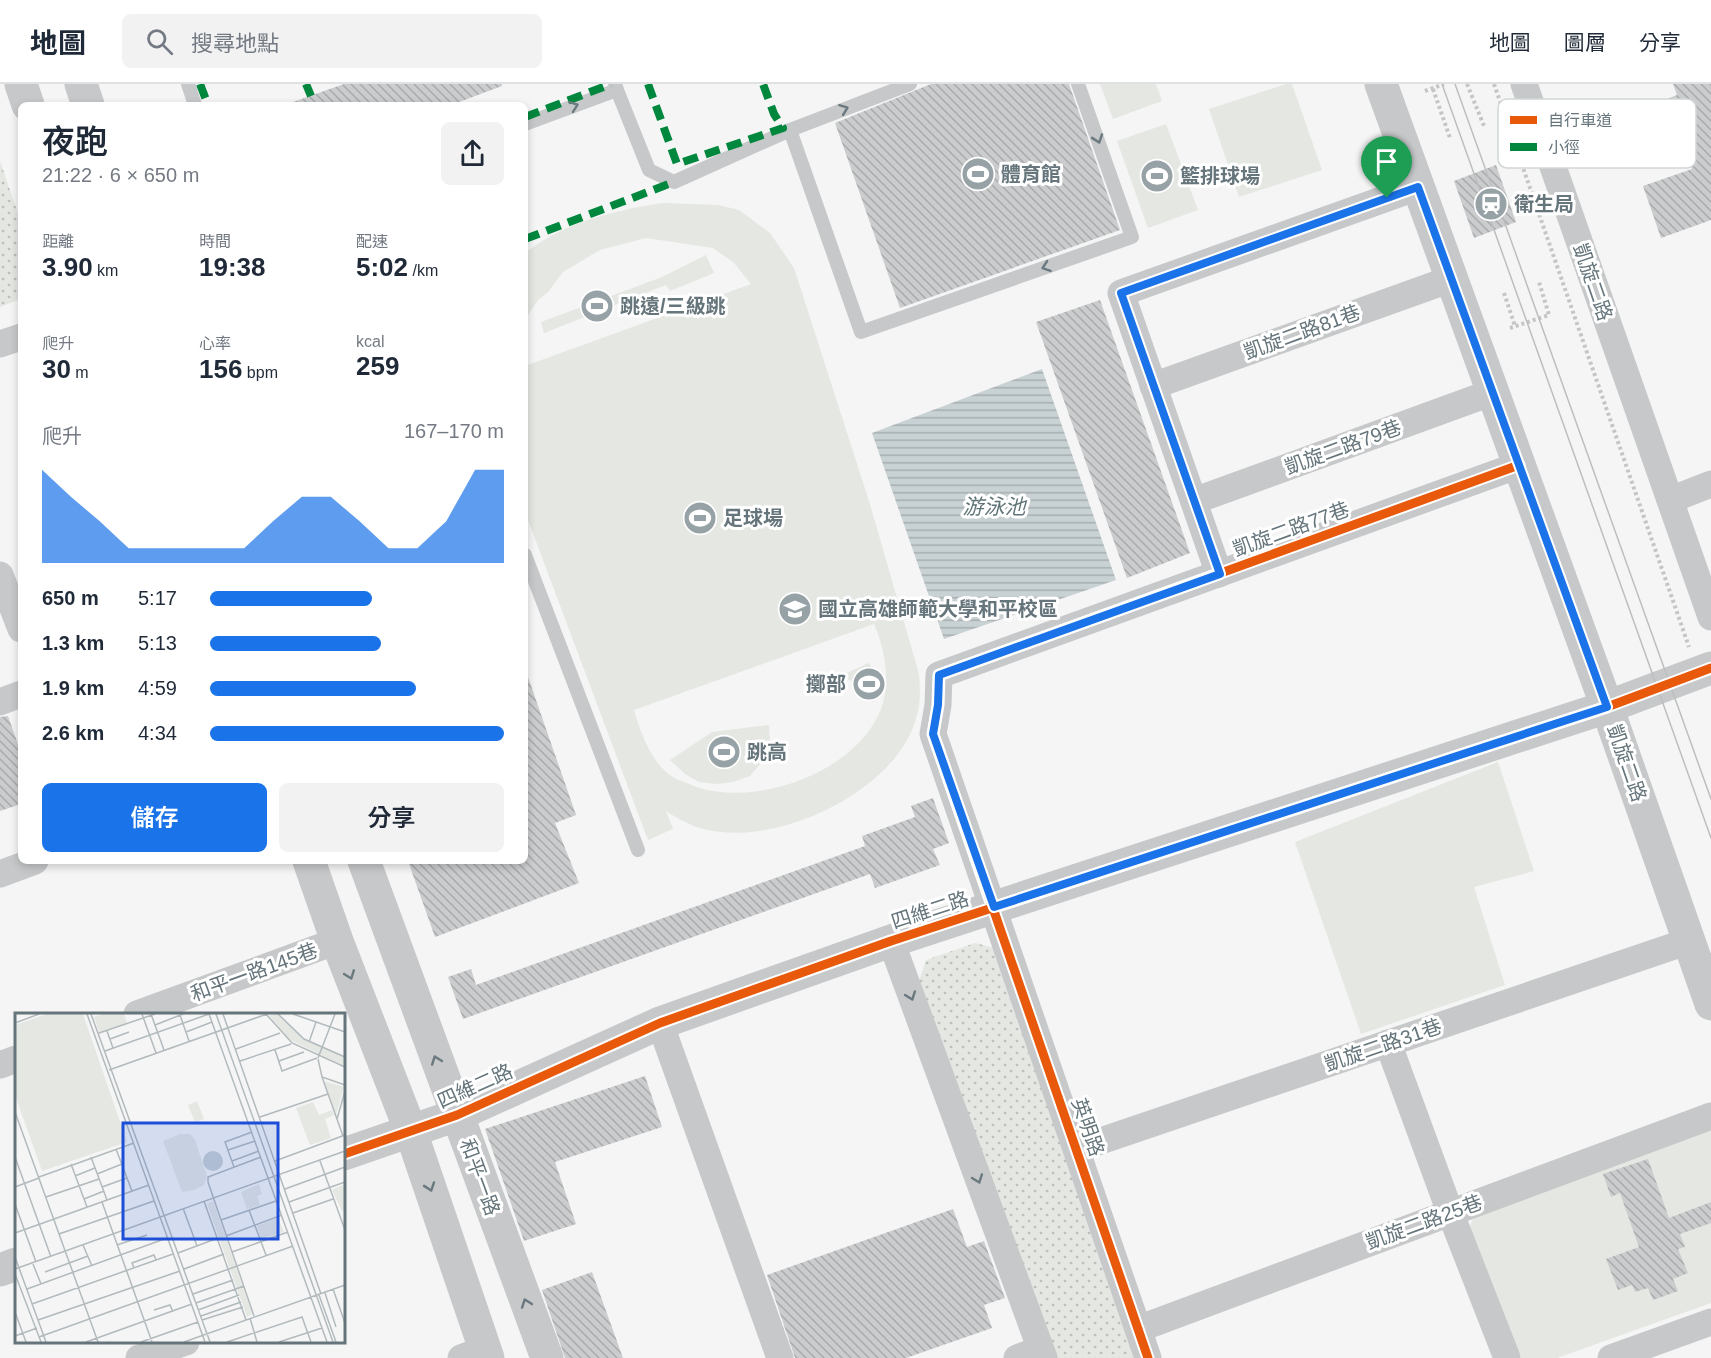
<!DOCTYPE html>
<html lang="zh-TW">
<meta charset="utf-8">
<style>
body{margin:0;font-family:Helvetica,"Noto Sans TC",sans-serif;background:#f2f2f3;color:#1f2937;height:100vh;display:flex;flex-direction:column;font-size:22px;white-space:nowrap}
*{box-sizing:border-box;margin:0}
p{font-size:20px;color:#747a83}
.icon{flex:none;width:33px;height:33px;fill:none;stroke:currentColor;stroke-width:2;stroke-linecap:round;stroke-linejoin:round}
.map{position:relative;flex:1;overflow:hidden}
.details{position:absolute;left:18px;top:18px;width:510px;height:762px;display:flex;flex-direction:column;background:#fff;border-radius:9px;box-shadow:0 3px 9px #0003}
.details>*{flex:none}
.pin{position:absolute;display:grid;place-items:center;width:51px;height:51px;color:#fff;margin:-62px -26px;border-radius:50% 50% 50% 0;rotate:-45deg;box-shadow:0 0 6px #0007}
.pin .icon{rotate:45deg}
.round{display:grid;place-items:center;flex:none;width:63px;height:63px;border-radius:9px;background:#f2f2f3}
.headline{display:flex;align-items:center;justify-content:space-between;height:102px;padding:0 24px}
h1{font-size:33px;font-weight:600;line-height:45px}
.stats{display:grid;grid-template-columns:repeat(3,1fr);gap:9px;height:102px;padding:6px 24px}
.stats div{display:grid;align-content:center}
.stats b{font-size:26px;font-weight:600}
.stats small{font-size:16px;font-weight:400}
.stats p{font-size:16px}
.chart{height:168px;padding:12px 24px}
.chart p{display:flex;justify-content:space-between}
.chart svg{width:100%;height:108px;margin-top:6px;fill:#1a73e8;opacity:.7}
.action{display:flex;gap:12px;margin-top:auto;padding:12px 24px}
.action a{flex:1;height:69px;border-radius:9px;background:#1a73e8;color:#fff;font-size:24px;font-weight:600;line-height:69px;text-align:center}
.action a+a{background:#f2f2f3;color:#1f2937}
ul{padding:0 24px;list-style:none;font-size:20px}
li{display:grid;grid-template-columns:96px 72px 1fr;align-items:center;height:45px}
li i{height:15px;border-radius:8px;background:#1a73e8}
header{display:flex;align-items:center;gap:36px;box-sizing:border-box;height:84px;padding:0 30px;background:#fff;border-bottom:2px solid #e0e1e3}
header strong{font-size:28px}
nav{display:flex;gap:33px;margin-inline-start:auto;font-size:21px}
.search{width:420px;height:54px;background:#f2f2f3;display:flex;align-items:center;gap:15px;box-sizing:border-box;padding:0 21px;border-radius:9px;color:#747a83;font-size:22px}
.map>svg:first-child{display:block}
.grass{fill:#e4e7e2;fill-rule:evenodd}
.park{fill:url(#park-dots)}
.water{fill:url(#water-rules)}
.building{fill:url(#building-back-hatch)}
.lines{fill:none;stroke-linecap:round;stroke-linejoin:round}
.path{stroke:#c5c5c6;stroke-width:4;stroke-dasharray:3 3;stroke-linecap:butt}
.service{stroke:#c6c8c9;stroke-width:14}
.minor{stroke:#c6c8c9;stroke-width:27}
.tertiary{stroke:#c6c8c9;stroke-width:33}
.tram{stroke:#bdbfbf;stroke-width:1.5}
.quiet{stroke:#00873e;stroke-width:8;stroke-dasharray:15 8;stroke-linecap:butt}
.cycleway-casing{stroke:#fff;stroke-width:13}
.cycleway{stroke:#e8590c;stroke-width:9}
.oneway{stroke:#6a797f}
.route-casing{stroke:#fff;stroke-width:12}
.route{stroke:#1a73e8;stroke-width:8}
.labels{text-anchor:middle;stroke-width:6;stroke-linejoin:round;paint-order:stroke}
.poi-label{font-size:20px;font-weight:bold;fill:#65757b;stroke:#fff;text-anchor:start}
.street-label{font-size:20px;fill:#65757b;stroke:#fff}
.water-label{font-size:21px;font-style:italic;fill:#5f7477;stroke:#fff}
.inset-road{fill:none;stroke:#b2babd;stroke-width:1.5}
.view{fill:#1d4ed8;fill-opacity:0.15;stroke:#1d4ed8;stroke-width:3}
.inset-edge{fill:none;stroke:#65757b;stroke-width:3}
.key{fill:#fff;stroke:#d1d6d7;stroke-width:1.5}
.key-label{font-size:16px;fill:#65757b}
</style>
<header>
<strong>地圖</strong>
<div class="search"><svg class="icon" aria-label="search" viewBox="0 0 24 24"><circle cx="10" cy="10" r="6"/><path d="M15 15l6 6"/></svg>搜尋地點</div>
<nav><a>地圖</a><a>圖層</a><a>分享</a></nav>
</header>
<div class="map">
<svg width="1711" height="1274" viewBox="0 0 1711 1274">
<defs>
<pattern id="park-dots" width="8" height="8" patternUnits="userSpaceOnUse" patternTransform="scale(1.5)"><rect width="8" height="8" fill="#e4e7e2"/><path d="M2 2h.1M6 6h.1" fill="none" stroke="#bcc0bc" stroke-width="1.8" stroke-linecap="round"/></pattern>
<pattern id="water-rules" width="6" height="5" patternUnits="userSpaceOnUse" patternTransform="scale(1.5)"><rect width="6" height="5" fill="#c8d1d3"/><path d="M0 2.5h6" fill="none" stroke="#a6aeb0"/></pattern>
<pattern id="building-back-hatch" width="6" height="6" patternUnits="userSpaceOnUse" patternTransform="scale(1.5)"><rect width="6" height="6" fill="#cbcccd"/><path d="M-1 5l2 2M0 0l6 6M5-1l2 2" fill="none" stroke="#a8aaab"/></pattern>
</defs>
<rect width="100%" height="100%" fill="#f5f5f5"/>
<g class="grass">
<path d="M1100 0H1156L1162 17 1113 35Z"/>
<path d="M1286 0H1292L1322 86 1239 113 1209 25Z"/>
<path d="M1166 40 1198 126 1148 144 1117 57Z"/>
<path d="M664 119 718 121 739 126 770 149 794 184 869 417 919 590C920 604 921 618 917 631 900 703 790 756 721 748 699 746 683 738 666 727L673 745 648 756 525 428V282L751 200 734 179 713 164 646 154 600 166 563 188 548 208 538 216 525 236V169C565 138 615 126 664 119ZM874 540C885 565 891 598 881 625 857 689 750 727 689 700 681 697 671 693 665 687 649 672 640 647 634 626Z"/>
<path d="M706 171 714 189 670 207 666 201 544 249 541 238 662 193Z"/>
<path d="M869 579 875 590 883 597 882 612 872 618 860 603 842 591Z"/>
<path d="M769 641 770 661 760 680 750 692 733 698 717 700 699 698 685 690 670 676 712 648Z"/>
<path d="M1498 678 1534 787 1474 803 1505 901 1361 950 1295 758Z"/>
<path d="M1711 1045V1219L1557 1274H1521L1469 1143 1476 1130Z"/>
</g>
<g class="park">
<path d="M0 77 21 138V215L0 223Z"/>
<path d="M975 859 995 864 1136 1274H1051L919 897 926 876Z"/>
</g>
<path class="water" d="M1042 285 1116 496 944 555 872 349Z"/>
<g class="building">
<path d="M344 0H502V2L451 21H293V18Z"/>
<path d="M931 0H1069L1120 146 900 224 835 39Z"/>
<path d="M1673 0H1711V136L1661 154 1643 102 1692 85 1667 15 1677 11Z"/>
<path d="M1496 81 1516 138 1474 154 1454 97Z"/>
<path d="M1100 216 1190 469 1127 494 1036 238Z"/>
<path d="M528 593 576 731 555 739 579 799 435 853 408 777H525V594Z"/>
<path d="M8 632 21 669V720L0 727V633Z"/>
<path d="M933 714 949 759 933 765 940 781 875 804 870 790 463 935 448 893 471 885 476 901 865 762 862 752 915 733 911 722Z"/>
<path d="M645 992 662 1043 555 1078 576 1140 524 1157 485 1045Z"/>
<path d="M1648 1075 1669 1134 1711 1118V1139L1680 1150 1685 1163 1678 1165 1688 1189 1673 1195 1678 1207 1653 1216 1648 1204 1635 1208 1632 1201 1618 1206 1606 1175 1639 1163 1620 1109 1611 1113 1603 1090Z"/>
<path d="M953 1125 967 1163 984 1157 1005 1214 984 1221 992 1244 906 1274H795L767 1191Z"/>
<path d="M592 1188 623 1274H565L542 1206Z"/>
</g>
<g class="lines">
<g class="path">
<path d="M1467 0 1484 42"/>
<path d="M1494 0 1689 563"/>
<path d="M1433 5 1450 54"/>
<path d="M1425 7 1444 0"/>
<path d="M1504 209 1515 242"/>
<path d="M1510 244 1549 231 1539 198"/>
</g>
<g class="service">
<path d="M188 0 195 21"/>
<path d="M617 6 649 86 674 98 790 46 910 0"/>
<path d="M525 40 617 6 615 0"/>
<path d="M790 46 861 248 1132 153 1078 0"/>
<path d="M525 471 638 766"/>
</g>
<g class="minor">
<path d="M1524 0 1711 533"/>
<path d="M0 260 21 253"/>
<path d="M1153 302 1451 195"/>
<path d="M1670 416 1711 400"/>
<path d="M1194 417 1493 308"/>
<path d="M1219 490 1121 209 1418 103"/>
<path d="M0 491 21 545"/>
<path d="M0 618 21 610"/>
<path d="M0 790 35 777"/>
<path d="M891 857 1044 1274"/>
<path d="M137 930 337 857"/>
<path d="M660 939 780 1274"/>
<path d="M1388 959 1450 1128 1507 1274"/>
<path d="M0 981 16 975"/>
<path d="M1077 1065 1689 857"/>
<path d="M1138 1245 1711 1032"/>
<path d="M139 1274 186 1258"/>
<path d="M461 1274 485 1265"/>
<path d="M1017 1274 1040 1265"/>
<path d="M1148 1274 933 650 938 621 939 591 1519 381"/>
<path d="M1611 1274 1711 1238"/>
</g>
<g class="tertiary">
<path d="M21 0 28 21"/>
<path d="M81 0 88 21"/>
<path d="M1381 0 1607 623 1711 920"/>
<path d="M309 777 337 857 411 1048 488 1274"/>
<path d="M364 777 547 1274"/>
<path d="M344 1070 457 1031 660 939 891 857 1607 623 1711 584"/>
<path d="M0 1186 16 1180"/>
</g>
<g class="tram">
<path d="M1442 0 1711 754"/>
<path d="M1455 0 1711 715"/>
</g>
<g class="quiet">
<path d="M200 0 208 21"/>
<path d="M306 0 311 12"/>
<path d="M648 0 677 80 783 44 774 30 763 0"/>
<path d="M525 33 611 0"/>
<path d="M525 155 674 98"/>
</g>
<g class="cycleway-casing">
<g id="cycleway">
<path d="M344 1070 457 1031 660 939 891 857 1607 623 1711 584"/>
<path d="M1148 1274 933 650 938 621 939 591 1519 381"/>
</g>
</g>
<use href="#cycleway" class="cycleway"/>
</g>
<defs><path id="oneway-chevron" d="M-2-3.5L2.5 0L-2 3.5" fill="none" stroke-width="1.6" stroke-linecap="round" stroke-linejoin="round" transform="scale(1.5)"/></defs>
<g class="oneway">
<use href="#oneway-chevron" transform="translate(574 22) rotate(-20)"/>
<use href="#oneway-chevron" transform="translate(844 25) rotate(-21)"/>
<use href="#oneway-chevron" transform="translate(1098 55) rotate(71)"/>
<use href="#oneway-chevron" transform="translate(1046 183) rotate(161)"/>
<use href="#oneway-chevron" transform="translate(350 891) rotate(69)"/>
<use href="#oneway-chevron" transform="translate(911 912) rotate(70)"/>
<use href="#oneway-chevron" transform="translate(436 976) rotate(-110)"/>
<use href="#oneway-chevron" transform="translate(978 1095) rotate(70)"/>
<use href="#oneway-chevron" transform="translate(430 1103) rotate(71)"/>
<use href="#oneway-chevron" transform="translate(526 1219) rotate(-110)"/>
</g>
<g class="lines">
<g class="route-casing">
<path id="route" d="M1418 103 1607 623 994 823 933 650 938 621 939 591 1220 490 1121 209Z"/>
</g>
<use href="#route" class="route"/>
</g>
<defs>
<g id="stadium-disc" transform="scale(1.725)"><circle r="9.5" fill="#97a2a6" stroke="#fff"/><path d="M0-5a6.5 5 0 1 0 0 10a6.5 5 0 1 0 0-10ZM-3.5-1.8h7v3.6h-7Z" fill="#fff"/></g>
<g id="station-disc" transform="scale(1.725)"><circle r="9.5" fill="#97a2a6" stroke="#fff"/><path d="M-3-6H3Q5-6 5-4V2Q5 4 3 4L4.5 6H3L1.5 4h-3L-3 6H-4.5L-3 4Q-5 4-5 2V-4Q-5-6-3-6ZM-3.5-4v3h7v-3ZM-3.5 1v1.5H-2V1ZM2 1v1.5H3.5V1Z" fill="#fff"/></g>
<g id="university-disc" transform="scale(1.725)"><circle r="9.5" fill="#97a2a6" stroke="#fff"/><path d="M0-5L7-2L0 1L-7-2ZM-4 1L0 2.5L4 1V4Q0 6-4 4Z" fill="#fff"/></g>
</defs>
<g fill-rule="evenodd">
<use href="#stadium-disc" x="978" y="90"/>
<use href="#stadium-disc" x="1157" y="92"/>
<use href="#station-disc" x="1491" y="120"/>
<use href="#stadium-disc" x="597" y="222"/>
<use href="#stadium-disc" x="700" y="434"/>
<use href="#university-disc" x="795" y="525"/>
<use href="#stadium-disc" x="869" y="600"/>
<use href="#stadium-disc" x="724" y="668"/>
</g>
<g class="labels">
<g class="poi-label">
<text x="1001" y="97">體育館</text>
<text x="1180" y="99">籃排球場</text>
<text x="1514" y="127">衛生局</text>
<text x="620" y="229">跳遠/三級跳</text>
<text x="723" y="441">足球場</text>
<text x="818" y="532">國立高雄師範大學和平校區</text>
<text x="846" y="607" text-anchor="end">擲部</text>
<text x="747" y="675">跳高</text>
</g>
<g class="street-label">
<text transform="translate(1593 198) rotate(71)" y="7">凱旋二路</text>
<text transform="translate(1302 248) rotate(-20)" y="7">凱旋二路81巷</text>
<text transform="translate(1343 363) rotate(-20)" y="7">凱旋二路79巷</text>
<text transform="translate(1291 445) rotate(-20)" y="7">凱旋二路77巷</text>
<text transform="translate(1627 679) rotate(71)" y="7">凱旋二路</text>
<text transform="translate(930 826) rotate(-18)" y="7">四維二路</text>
<text transform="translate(254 888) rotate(-20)" y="7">和平一路145巷</text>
<text transform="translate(1383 961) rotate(-19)" y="7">凱旋二路31巷</text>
<text transform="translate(475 1002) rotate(-24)" y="7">四維二路</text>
<text transform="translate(1088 1043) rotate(71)" y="7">英明路</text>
<text transform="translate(480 1093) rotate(70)" y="7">和平一路</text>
<text transform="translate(1424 1138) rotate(-20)" y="7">凱旋二路25巷</text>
</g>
<g class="water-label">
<text x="994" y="430">游泳池</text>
</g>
</g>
<g transform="translate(15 929)">
<rect width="330" height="330" fill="#f5f5f5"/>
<path d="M182 88 189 106 180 109 173 92ZM165 121H175L180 127 192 163 189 172 179 177 167 179 148 128ZM244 171 247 181 242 183 245 192 232 196 226 179ZM263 205 269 219 246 226 242 213Z" fill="#e4e7e2"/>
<path d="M32 1H68L112 129 27 158 0 82V12ZM262 1 289 27 330 44V53L273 26 254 2ZM309 68 329 74 321 102ZM298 89 304 102 317 97 319 102 310 106 316 125 295 132 281 95ZM330 171V197L327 198 317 177ZM198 188 237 300 236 302 232 304 192 191Z" fill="#e4e7e2"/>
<path d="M89 1H109L112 10 84 19 79 4Z" fill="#e4e7e2"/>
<path d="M188 148a10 10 0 1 1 20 0a10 10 0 1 1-20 0Z" fill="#c8d1d3"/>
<path class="inset-road" d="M72 1 190 329M76 1 195 329M127 1 141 40M136 1 149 37M194 1 312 329M201 1 318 329M208 1 306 281M251 1 277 30 330 54M263 1 289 26 330 44M278 1 330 19M165 2 174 28M0 10 24 1M140 12 168 1M92 18 98 35M171 19 197 9M84 20 140 1M95 26 114 19M294 29 301 9M221 36 265 20M260 37 267 58 302 45M90 38 194 1M303 45 320 1M303 46 307 64 330 72M225 48 276 31M264 48 289 39M94 57 252 1M307 64 328 123M0 99 83 329M245 104 313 81M322 106 330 78M101 136 117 178M213 137 240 128M0 144 36 244M76 144 92 187M217 148 244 138M260 148 330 122M305 148 330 217M56 151 72 194M219 154 210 129 237 119M82 161 107 151M60 163 80 155M24 164 119 130M0 174 24 165M87 174 112 165M270 176 330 154M31 184 84 166M69 186 89 178M189 188 231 307M87 189 137 329M274 189 330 169M0 191 21 249M168 195 182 233M234 197 251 242M278 200 318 186M206 207 261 188M0 220 134 172M44 221 139 188M211 223 267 202M68 232 77 253M102 232 132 222M217 239 273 219M163 240 203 225M0 244 31 329M18 251 26 271M119 255 117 250 139 242 141 247M0 256 330 138M169 256 209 241M30 259 73 243M0 261 26 329M12 276 152 225M318 276 330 310M310 280 321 314M178 281 218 267M304 282 321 329M181 290 229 273M17 291 158 241M139 297 155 292 158 299M183 297 224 282M0 299 11 329M186 303 226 289M239 303 193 169V164L246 144M235 305 242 329M23 307 165 258M187 307 228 294M0 323 22 315M24 324 278 233M71 329 177 291M126 329 183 309M169 329 330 272M212 329 287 304 296 329M264 329 307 315"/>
<path class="view" d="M108 110H263V226H108Z"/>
<rect width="330" height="330" class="inset-edge"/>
</g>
<rect x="1498" y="15" width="198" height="69" rx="9" class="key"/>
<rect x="1510" y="32" width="27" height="8" fill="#e8590c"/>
<rect x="1510" y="59" width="27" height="8" fill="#00873e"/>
<g class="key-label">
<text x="1548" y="42">自行車道</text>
<text x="1548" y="69">小徑</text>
</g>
</svg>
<div class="pin" style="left:1387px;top:114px;background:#1e9e55"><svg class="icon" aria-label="arrive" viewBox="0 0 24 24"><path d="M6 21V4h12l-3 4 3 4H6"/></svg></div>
<section class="details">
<div class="headline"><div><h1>夜跑</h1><p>21:22 · 6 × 650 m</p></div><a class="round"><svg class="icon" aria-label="share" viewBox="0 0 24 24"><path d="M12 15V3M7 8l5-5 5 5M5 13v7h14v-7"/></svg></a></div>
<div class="stats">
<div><p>距離</p><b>3.90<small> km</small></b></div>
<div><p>時間</p><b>19:38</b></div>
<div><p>配速</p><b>5:02<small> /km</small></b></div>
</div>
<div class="stats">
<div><p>爬升</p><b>30<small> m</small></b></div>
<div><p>心率</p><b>156<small> bpm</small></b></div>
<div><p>kcal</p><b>259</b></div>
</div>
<div class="chart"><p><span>爬升</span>167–170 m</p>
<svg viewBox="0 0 160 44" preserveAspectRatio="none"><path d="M0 44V6L10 17L20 27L30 38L40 38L50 38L60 38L70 38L80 27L90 17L100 17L110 27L120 38L130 38L140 27L150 6L160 6V44z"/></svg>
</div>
<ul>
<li><b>650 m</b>5:17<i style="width:55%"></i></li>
<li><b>1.3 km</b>5:13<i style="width:58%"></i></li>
<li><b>1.9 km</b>4:59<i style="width:70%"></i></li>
<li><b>2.6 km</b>4:34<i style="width:100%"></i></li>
</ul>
<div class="action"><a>儲存</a><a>分享</a></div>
</section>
</div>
